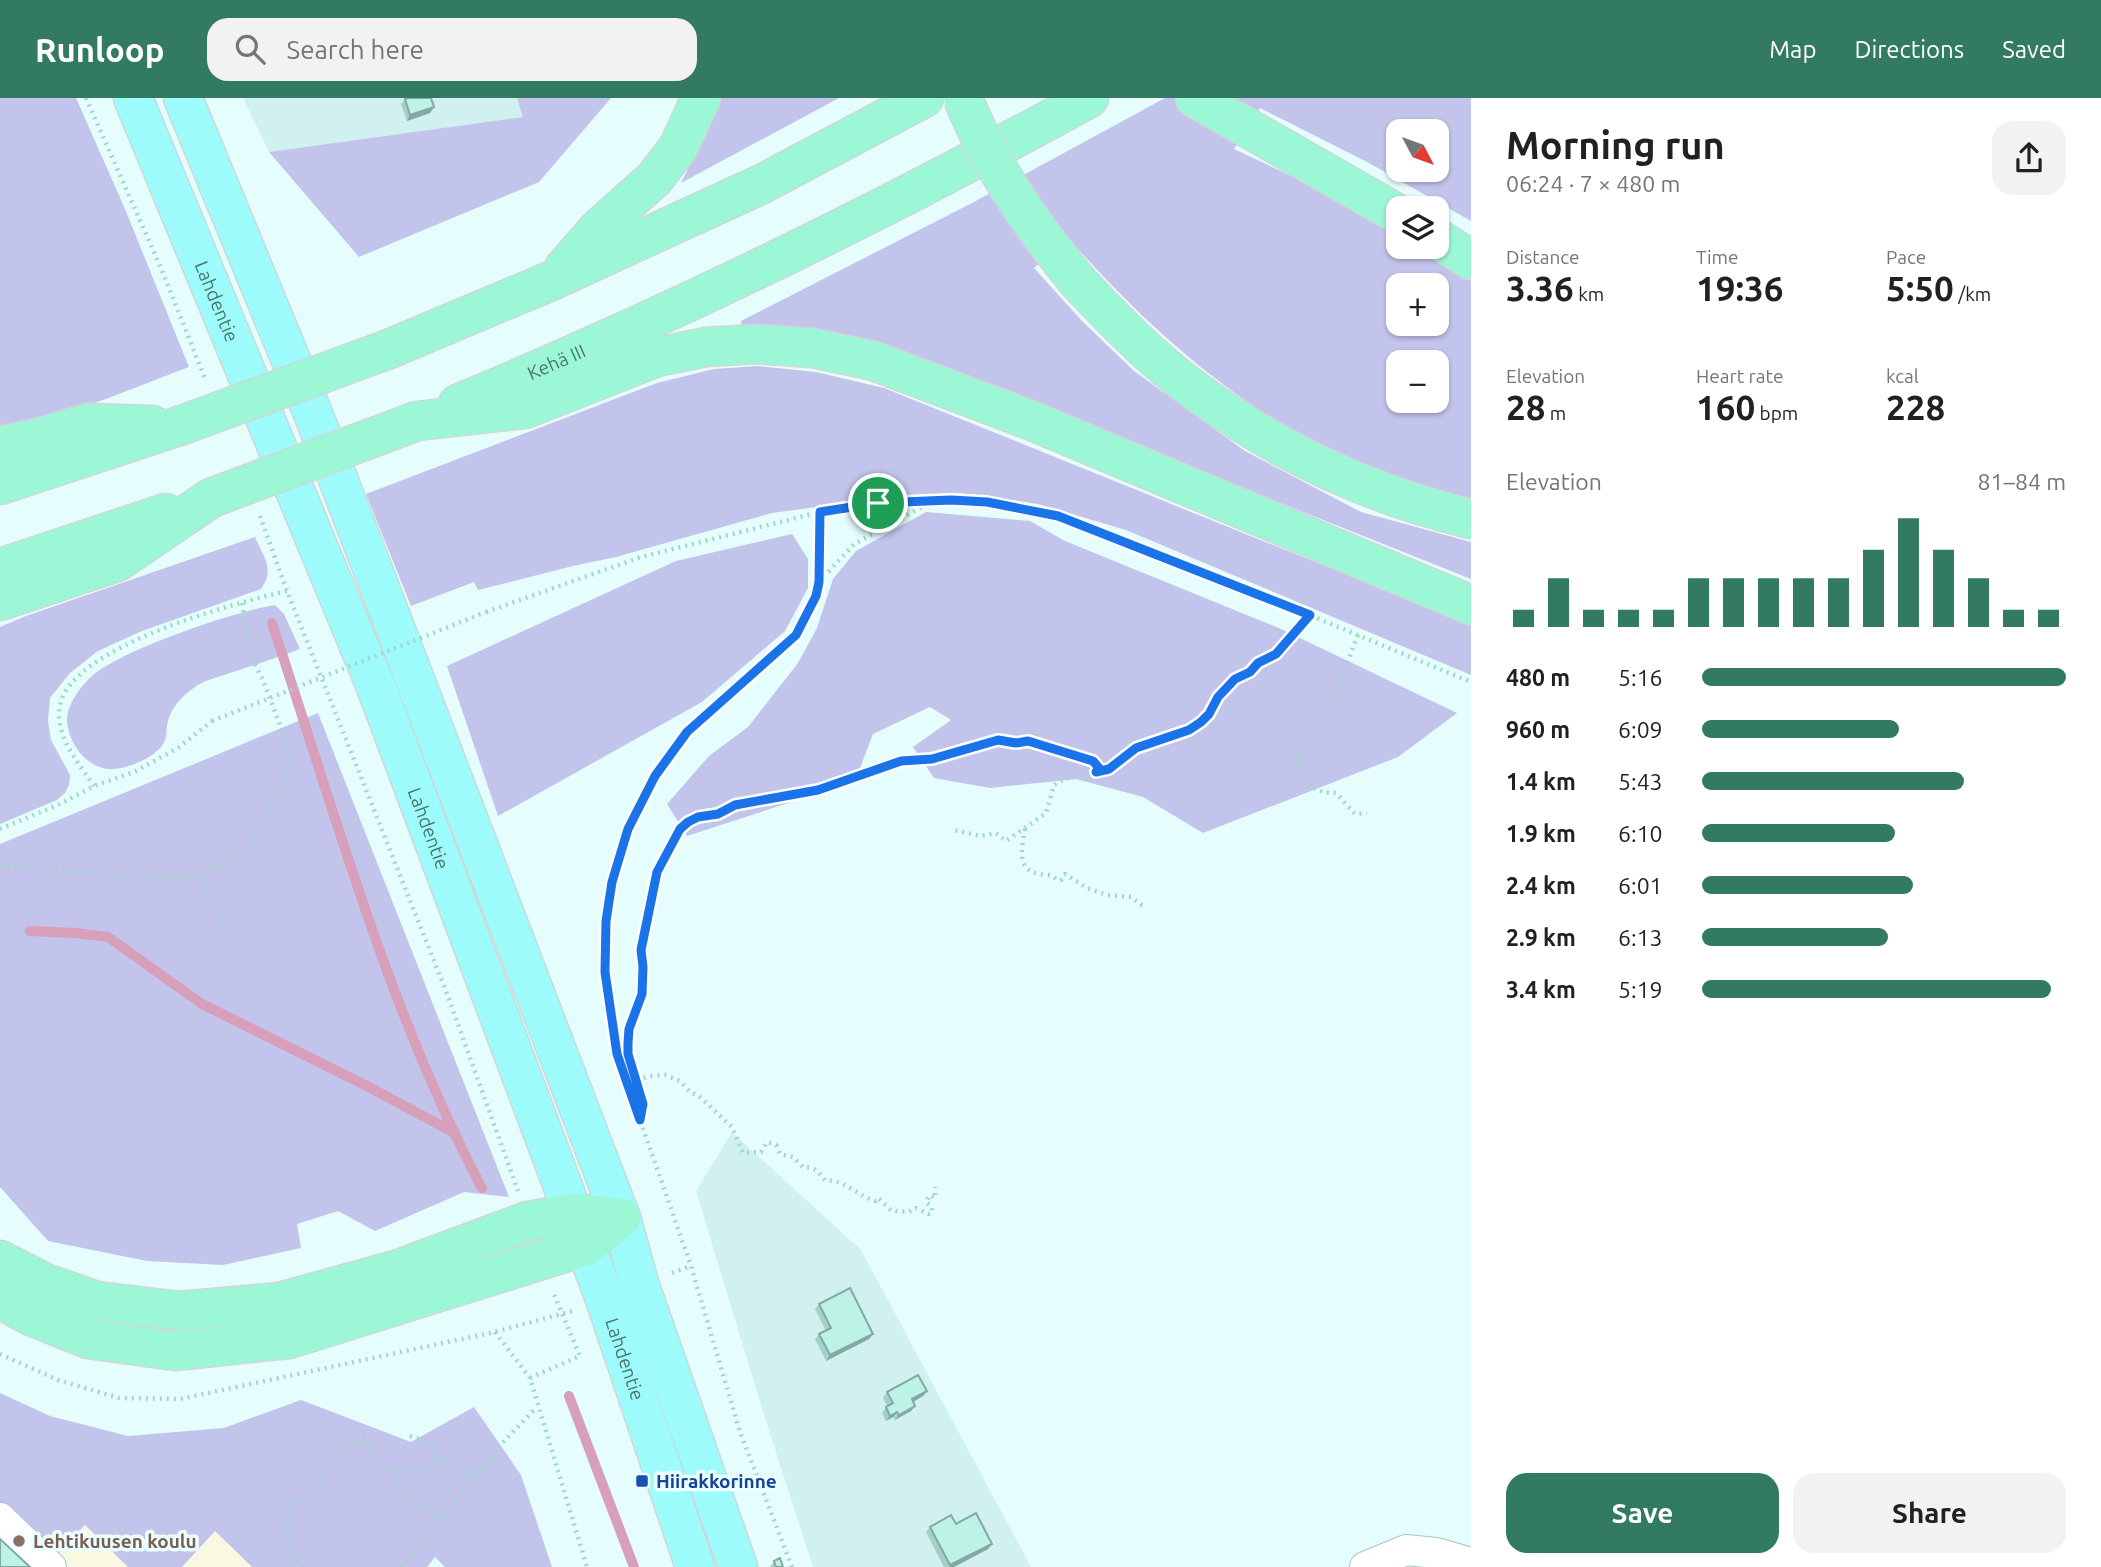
<!DOCTYPE html>
<meta charset="utf-8">
<style>
body{margin:0;font-family:Ubuntu,sans-serif;background:#f2f2f2;color:#202124;height:100vh;display:flex;flex-direction:column;font-size:26px;white-space:nowrap}
*{box-sizing:border-box;margin:0}
p{font-size:23px;color:#757577}
.icon{flex:none;width:38px;height:38px;fill:none;stroke:currentColor;stroke-width:2;stroke-linecap:round;stroke-linejoin:round}
.map{position:relative;flex:1;overflow:hidden}
.side{display:flex;flex-direction:column;background:#fff;width:630px}
.side>*{flex:none}
.needle{width:46px;rotate:131deg}
.buttons{position:absolute;left:1386px;top:21px;display:grid;gap:14px}
.buttons a{display:grid;place-items:center;width:63px;height:63px;border-radius:14px;background:#fff;box-shadow:0 2px 5px #0004;font-size:35px}
.pin{position:absolute;display:grid;place-items:center;width:60px;height:60px;color:#fff;margin:-30px;border:4px solid #fff;border-radius:50%;box-shadow:0 2px 7px #0007}
.round{display:grid;place-items:center;flex:none;width:74px;height:74px;border-radius:21px;background:#f2f2f2}
.head{display:flex;align-items:center;justify-content:space-between;height:119px;padding:0 35px}
h1{font-size:38px;font-weight:700;line-height:52px}
.stats{display:grid;grid-template-columns:repeat(3,1fr);gap:10px;height:119px;padding:7px 35px}
.stats div{display:grid;align-content:center}
.stats b{font-size:35px;font-weight:700}
.stats small{font-size:19px;font-weight:400}
.stats p{font-size:19px}
.chart{height:196px;padding:14px 35px}
.chart p{display:flex;justify-content:space-between}
.chart svg{width:100%;height:126px;margin-top:7px;stroke:#327b60;stroke-width:6}
.button{display:flex;gap:14px;margin-top:auto;padding:14px 35px}
.button a{flex:1;height:80px;border-radius:21px;background:#327b60;color:#fff;font-size:28px;font-weight:700;line-height:80px;text-align:center}
.button a+a{background:#f2f2f2;color:#202124}
ul{padding:0 35px;list-style:none;font-size:23px}
li{display:grid;grid-template-columns:112px 84px 1fr;align-items:center;height:52px}
li i{height:18px;border-radius:9px;background:#327b60}
header{display:flex;align-items:center;gap:42px;box-sizing:border-box;height:98px;padding:0 35px;background:#327b60;color:#fff}
header strong{font-size:33px}
nav{display:flex;gap:38px;margin-inline-start:auto;font-size:24px}
.search{width:490px;height:63px;background:#f2f2f2;display:flex;align-items:center;gap:18px;box-sizing:border-box;padding:0 24px;border-radius:21px;color:#757577;font-size:26px}
main{display:flex;flex:1;min-height:0}
.map>svg:first-child{display:block}
.residential{fill:#d1f1f0}
.education{fill:#f9f9e2}
.green{fill:#c3c4eb;fill-rule:evenodd}
.lines{fill:none;stroke-linecap:round;stroke-linejoin:round}
.stream{stroke:#d89fba;stroke-width:10}
.minor-casing{stroke:#a6c9c3;stroke-width:32}
.major-casing{stroke:#ccd9d6;stroke-width:41}
.highway-casing{stroke:#ccd9d6;stroke-width:41}
.path{stroke:#a0d7cb;stroke-width:4.5;stroke-dasharray:2 5;stroke-linecap:butt}
.minor{stroke:#fff;stroke-width:30}
.major{stroke:#9dfbfc;stroke-width:38}
.highway{stroke:#9cf7d7;stroke-width:38}
.highway-bridge-casing{stroke:#ccd9d6;stroke-width:41;stroke-linecap:butt}
.path-bridge{stroke:#a0d7cb;stroke-width:4.5;stroke-dasharray:2 5;stroke-linecap:butt}
.highway-bridge{stroke:#9cf7d7;stroke-width:38}
.wall{fill:#a3d0c7}
.shaded-wall{fill:#84a9a2}
.building{fill:#bdf2e7;stroke:#84a9a2;stroke-width:2}
.route-casing{stroke:#fff;stroke-width:14}
.route{stroke:#1a73e8;stroke-width:9}
.transit-dot{fill:#1a4fb4;stroke:#ecffff;stroke-width:2.5}
.education-dot{fill:#8d6e63;stroke:#ecffff;stroke-width:2.5}
.labels{text-anchor:middle;stroke-width:7;stroke-linejoin:round;paint-order:stroke}
.street-label{font-size:19px;fill:#4a766b;stroke:#ecffff}
.transit-label{font-size:19px;font-weight:bold;fill:#164399;stroke:#ecffff;text-anchor:start}
.education-label{font-size:19px;font-weight:bold;fill:#785e54;stroke:#ecffff;text-anchor:start}
</style>
<header>
<strong>Runloop</strong>
<div class="search"><svg class="icon" aria-label="search" viewBox="0 0 24 24"><circle cx="10" cy="10" r="6"/><path d="M15 15l6 6"/></svg>Search here</div>
<nav><a>Map</a><a>Directions</a><a>Saved</a></nav>
</header>
<main>
<div class="map">
<svg width="1471" height="1469" viewBox="0 0 1471 1469">
<rect width="100%" height="100%" fill="#e5fdfc"/>
<g class="residential">
<path d="M243 0H517L523 19 269 54Z"/>
<path d="M732 1034 861 1152 1031 1469H813L765 1320 696 1093Z"/>
</g>
<g class="education">
<path d="M0 1406 55 1459 84 1427 128 1469H0Z"/>
<path d="M215 1433 252 1469H182Z"/>
</g>
<g class="green">
<path d="M0 0H76L125 111 189 269C128 292 65 320 0 330Z"/>
<path d="M517 0H611L539 84 359 159 269 54 523 19Z"/>
<path d="M719 0H839L681 85 703 40Z"/>
<path d="M1165 0H1471V123L1369 65 1260 10 1234 51 1362 111 1398 135V149H1420L1471 182V402C1428 392 1386 378 1345 361 1314 348 1285 329 1258 311 1186 263 1126 205 1069 141L1034 170 1082 223 1134 273 1245 353 1361 414 1471 444V481L1065 319 804 231 742 227 741 223 972 105ZM1398 33H1437V72H1398ZM1398 187H1437V226H1398ZM1398 264H1437V303H1398Z"/>
<path d="M758 268 816 274 884 290 1471 527V577L1126 432 1038 406 959 395 897 398 772 415 616 459 573 468 478 492 474 484 411 508 366 396 657 285 714 271Z"/>
<path d="M926 414 1030 423 1065 443 1281 531 1457 615 1398 659 1203 735 1143 699 1076 681 990 690 934 680 913 649 951 622 930 609 873 636 857 678 819 695 687 738 667 706 709 658 748 629 798 565 817 530 833 481 856 453Z"/>
<path d="M792 436 808 461V490L785 533 702 604 498 718 447 568 676 463Z"/>
<path d="M255 439C264 460 275 471 261 491L142 533 98 553 70 575 50 600 48 623 51 642 70 677 69 687 65 695 57 702 0 726V529L26 518Z"/>
<path d="M275 507 284 516 300 551C275 560 250 569 224 577 215 580 203 583 195 589 182 598 170 610 167 627 166 632 167 637 165 642 160 657 135 667 121 670 93 677 70 651 67 624 66 608 80 589 92 578 121 552 235 513 275 507Z"/>
<path d="M318 615 509 1099 464 1094 375 1133 338 1113 297 1126 301 1150 223 1167 147 1163 48 1143 0 1089V746Z"/>
<path d="M0 1295 50 1318 128 1338 224 1330 301 1302 411 1344 474 1309 521 1377 552 1469H445L435 1459 427 1469H252L215 1433 182 1469H128L85 1427 55 1459 0 1406Z"/>
</g>
<g class="lines">
<g class="stream">
<path d="M272 525C335 715 388 912 482 1090"/>
<path d="M30 833 75 835 108 839 202 906 365 987 453 1034"/>
<path d="M569 1298 634 1469"/>
</g>
<g class="minor-casing">
<g id="minor">
<path d="M0 1420 51 1469"/>
<path d="M1365 1469 1406 1452 1436 1455 1471 1465"/>
</g>
</g>
<g class="major-casing">
<g id="major">
<path id="s1" d="M133 0 376 589 605 1201 695 1469"/>
<path d="M183 0 314 318 621 1120 640 1188 738 1469"/>
</g>
</g>
<g class="highway-casing">
<g id="highway">
<path d="M1195 0 1398 116"/>
<path d="M1437 140 1471 162"/>
<path d="M564 170 599 130 654 81 678 50 701 0"/>
<path d="M1080 186C1116 224 1152 261 1193 291 1276 353 1371 397 1471 421"/>
<path d="M389 251 553 182 762 86 924 0"/>
<path id="s2" d="M458 306C673 216 884 113 1089 0"/>
<path d="M417 323 525 311 657 259 706 249 756 246 813 250 874 263 1030 322 1471 507"/>
<path d="M0 348 42 339 88 325 152 327"/>
<path d="M0 387 182 327"/>
<path d="M0 470 166 415"/>
<path d="M0 503 117 464 211 400"/>
<path d="M0 1162 45 1185 97 1203 180 1213 280 1204 399 1171 528 1123 574 1115 621 1120"/>
<path d="M0 1201 31 1218 88 1241 175 1253 289 1241 586 1148 621 1120"/>
</g>
</g>
<g class="path">
<path d="M86 0 161 170 206 283"/>
<path d="M260 418 287 493 446 893 518 1093"/>
<path d="M819 484 854 446 929 405"/>
<path d="M486 514 641 459 820 414 878 405 987 404 1058 418 1271 501 1471 584"/>
<path d="M1358 537 1326 618 1307 635 1299 663 1305 686 1323 694 1336 695 1355 716 1367 715"/>
<path d="M1097 674 1109 671 1116 664 1136 650 1189 632 1201 624 1209 616 1218 599 1235 581 1250 574 1258 565 1276 557 1310 517"/>
<path d="M94 688C78 664 54 638 60 607 72 548 235 505 287 493"/>
<path d="M0 731 60 706 94 688 134 674 178 650 212 623"/>
<path d="M1025 731C1020 758 1017 777 1051 777L1056 781 1061 782 1065 776 1087 790 1107 797 1131 799 1143 808"/>
<path d="M0 767 105 776 182 779 202 777 234 760 251 747 266 717 286 685 290 658 287 646 263 582 250 557 242 503"/>
<path d="M202 777C218 811 225 848 252 875"/>
<path d="M637 982 650 978 665 977 680 983 690 994 699 998 732 1029 743 1055 761 1054 767 1044 776 1047 780 1056 793 1059 804 1070C815 1067 819 1076 826 1083 842 1080 861 1100 876 1103L878 1100 892 1113 909 1114 916 1110 929 1116 932 1115V1109L926 1104 930 1097 935 1100V1089"/>
<path d="M641 1021 643 1006 628 956V945L629 931 642 896 644 869 641 852 658 774 680 731 688 724 698 719 718 716 735 707 818 692 901 663 932 661 998 642 1016 645 1029 643 1062 652 1098 666 1099 672 1096 674 1065 681 1054 687 1046 715 1006 743 996 735 981 738 954 732"/>
<path d="M672 1175 691 1168"/>
<path d="M495 1234 530 1280 587 1469"/>
<path d="M0 1256 58 1282 119 1300 180 1301 495 1234 572 1213"/>
<path d="M530 1280 580 1258 553 1194"/>
<path d="M410 1338 431 1345C433 1358 451 1374 465 1375 471 1375 476 1373 482 1370"/>
<path d="M436 1358C432 1378 416 1375 400 1372L396 1374 399 1381 401 1399 441 1419"/>
<path d="M303 1469C290 1452 278 1423 295 1404 299 1400 305 1400 309 1397 313 1394 317 1388 319 1384 333 1365 331 1349 359 1345L364 1339 384 1369 396 1374"/>
<path d="M401 1469 505 1342 537 1309"/>
<path d="M792 1469 740 1334 691 1168 617 956 605 874 606 823 612 784 628 731 655 678 687 634 796 537 809 514 816 498 819 484 820 414"/>
</g>
<use href="#minor" class="minor"/>
<use href="#major" class="major"/>
<use href="#highway" class="highway"/>
<g class="highway-bridge-casing">
<g id="highway-bridge">
<path d="M963 0C990 69 1033 130 1080 186"/>
<path d="M182 327 389 251"/>
<path d="M211 400 417 323"/>
</g>
</g>
<path class="path-bridge" d="M212 623 486 514"/>
<use href="#highway-bridge" class="highway-bridge"/>
</g>
<g class="wall">
<path d="M405 1 434 9 430 15 407 23 401 6Z"/>
<path d="M819 1206 873 1236 869 1241 826 1263 815 1241 819 1236 826 1233 815 1211Z"/>
<path d="M927 1293 923 1298 913 1304 915 1308 911 1313 895 1322 893 1319 886 1323 882 1315 887 1308 883 1300 887 1294Z"/>
<path d="M956 1426 988 1451 954 1469H944L926 1434 930 1429Z"/>
<path d="M774 1463 783 1469H770Z"/>
</g>
<g class="shaded-wall">
<path d="M434 9 430 15 407 23 410 17Z"/>
<path d="M873 1236 869 1241 826 1263 830 1257Z"/>
<path d="M927 1293 923 1298 908 1307 912 1301Z"/>
<path d="M915 1308 911 1313 895 1322 899 1317Z"/>
<path d="M897 1314 893 1319 886 1323 890 1318Z"/>
<path d="M992 1446 988 1451 954 1469H949L950 1467Z"/>
</g>
<g class="building">
<path d="M408 0H431L434 9 410 17 405 1Z"/>
<path d="M850 1190 873 1236 830 1257 819 1236 831 1230 819 1206Z"/>
<path d="M918 1277 927 1293 912 1301 915 1308 899 1317 897 1314 890 1318 886 1309 893 1305 887 1294Z"/>
<path d="M976 1415 992 1446 950 1467 930 1429 951 1417 956 1426Z"/>
<path d="M0 1441 30 1469H0Z"/>
<path d="M780 1460 783 1469H776L774 1463Z"/>
</g>
<g class="lines">
<g class="route-casing">
<path id="route" d="M951 402 987 404 1058 418 1310 517 1276 556 1258 565 1250 574 1235 581 1218 599 1209 616 1201 624 1189 632 1136 650 1109 671 1096 674 1099 670 1093 663 1028 643 1016 645 998 642 932 661 901 663 818 692 735 707 718 716 698 719 688 724 680 731 657 774 641 852 643 869 642 896 629 931 628 945V956L643 1006 640 1022 617 956 605 874 606 823 612 784 628 731 655 678 687 634 796 537 816 498 819 484 820 414 878 405Z"/>
</g>
<use href="#route" class="route"/>
</g>
<rect class="transit-dot" x="635" y="1376" width="14" height="14" rx="3.5"/>
<circle class="education-dot" cx="19" cy="1443" r="7"/>
<g class="labels">
<g class="street-label">
<text dy="7" stroke="none"><textPath href="#s1" startOffset="220">Lahdentie</textPath></text>
<text dy="7" stroke="none"><textPath href="#s2" startOffset="107">Kehä III</textPath></text>
<text dy="7" stroke="none"><textPath href="#s1" startOffset="788">Lahdentie</textPath></text>
<text dy="7" stroke="none"><textPath href="#s1" startOffset="1354">Lahdentie</textPath></text>
</g>
<g class="transit-label">
<text x="656" y="1390">Hiirakkorinne</text>
</g>
<g class="education-label">
<text x="33" y="1450">Lehtikuusen koulu</text>
</g>
</g>
</svg>
<div class="buttons">
<a><svg class="needle" viewBox="-14 -14 28 28"><path d="M0-13l5 13h-10z" fill="#e53935"/><path d="M0 13l5-13h-10z" fill="#757577"/></svg></a>
<a><svg class="icon" aria-label="layers" viewBox="0 0 24 24"><path d="M12 4l9 5-9 5-9-5zM3 14l9 5 9-5"/></svg></a>
<a>+</a>
<a>−</a>
</div>
<div class="pin" style="left:878px;top:405px;background:#1e9e55"><svg class="icon" aria-label="arrive" viewBox="0 0 24 24"><path d="M6 21V4h12l-3 4 3 4H6"/></svg></div>
</div>
<section class="side">
<div class="head"><div><h1>Morning run</h1><p>06:24 · 7 × 480 m</p></div><a class="round"><svg class="icon" aria-label="share" viewBox="0 0 24 24"><path d="M12 15V3M7 8l5-5 5 5M5 13v7h14v-7"/></svg></a></div>
<div class="stats">
<div><p>Distance</p><b>3.36<small> km</small></b></div>
<div><p>Time</p><b>19:36</b></div>
<div><p>Pace</p><b>5:50<small> /km</small></b></div>
</div>
<div class="stats">
<div><p>Elevation</p><b>28<small> m</small></b></div>
<div><p>Heart rate</p><b>160<small> bpm</small></b></div>
<div><p>kcal</p><b>228</b></div>
</div>
<div class="chart"><p><span>Elevation</span>81–84 m</p>
<svg viewBox="0 0 160 44" preserveAspectRatio="none"><path d="M5 44V38M15 44V27M25 44V38M35 44V38M45 44V38M55 44V27M65 44V27M75 44V27M85 44V27M95 44V27M105 44V17M115 44V6M125 44V17M135 44V27M145 44V38M155 44V38"/></svg>
</div>
<ul>
<li><b>480 m</b>5:16<i style="width:100%"></i></li>
<li><b>960 m</b>6:09<i style="width:54%"></i></li>
<li><b>1.4 km</b>5:43<i style="width:72%"></i></li>
<li><b>1.9 km</b>6:10<i style="width:53%"></i></li>
<li><b>2.4 km</b>6:01<i style="width:58%"></i></li>
<li><b>2.9 km</b>6:13<i style="width:51%"></i></li>
<li><b>3.4 km</b>5:19<i style="width:96%"></i></li>
</ul>
<div class="button"><a>Save</a><a>Share</a></div>
</section>
</main>
